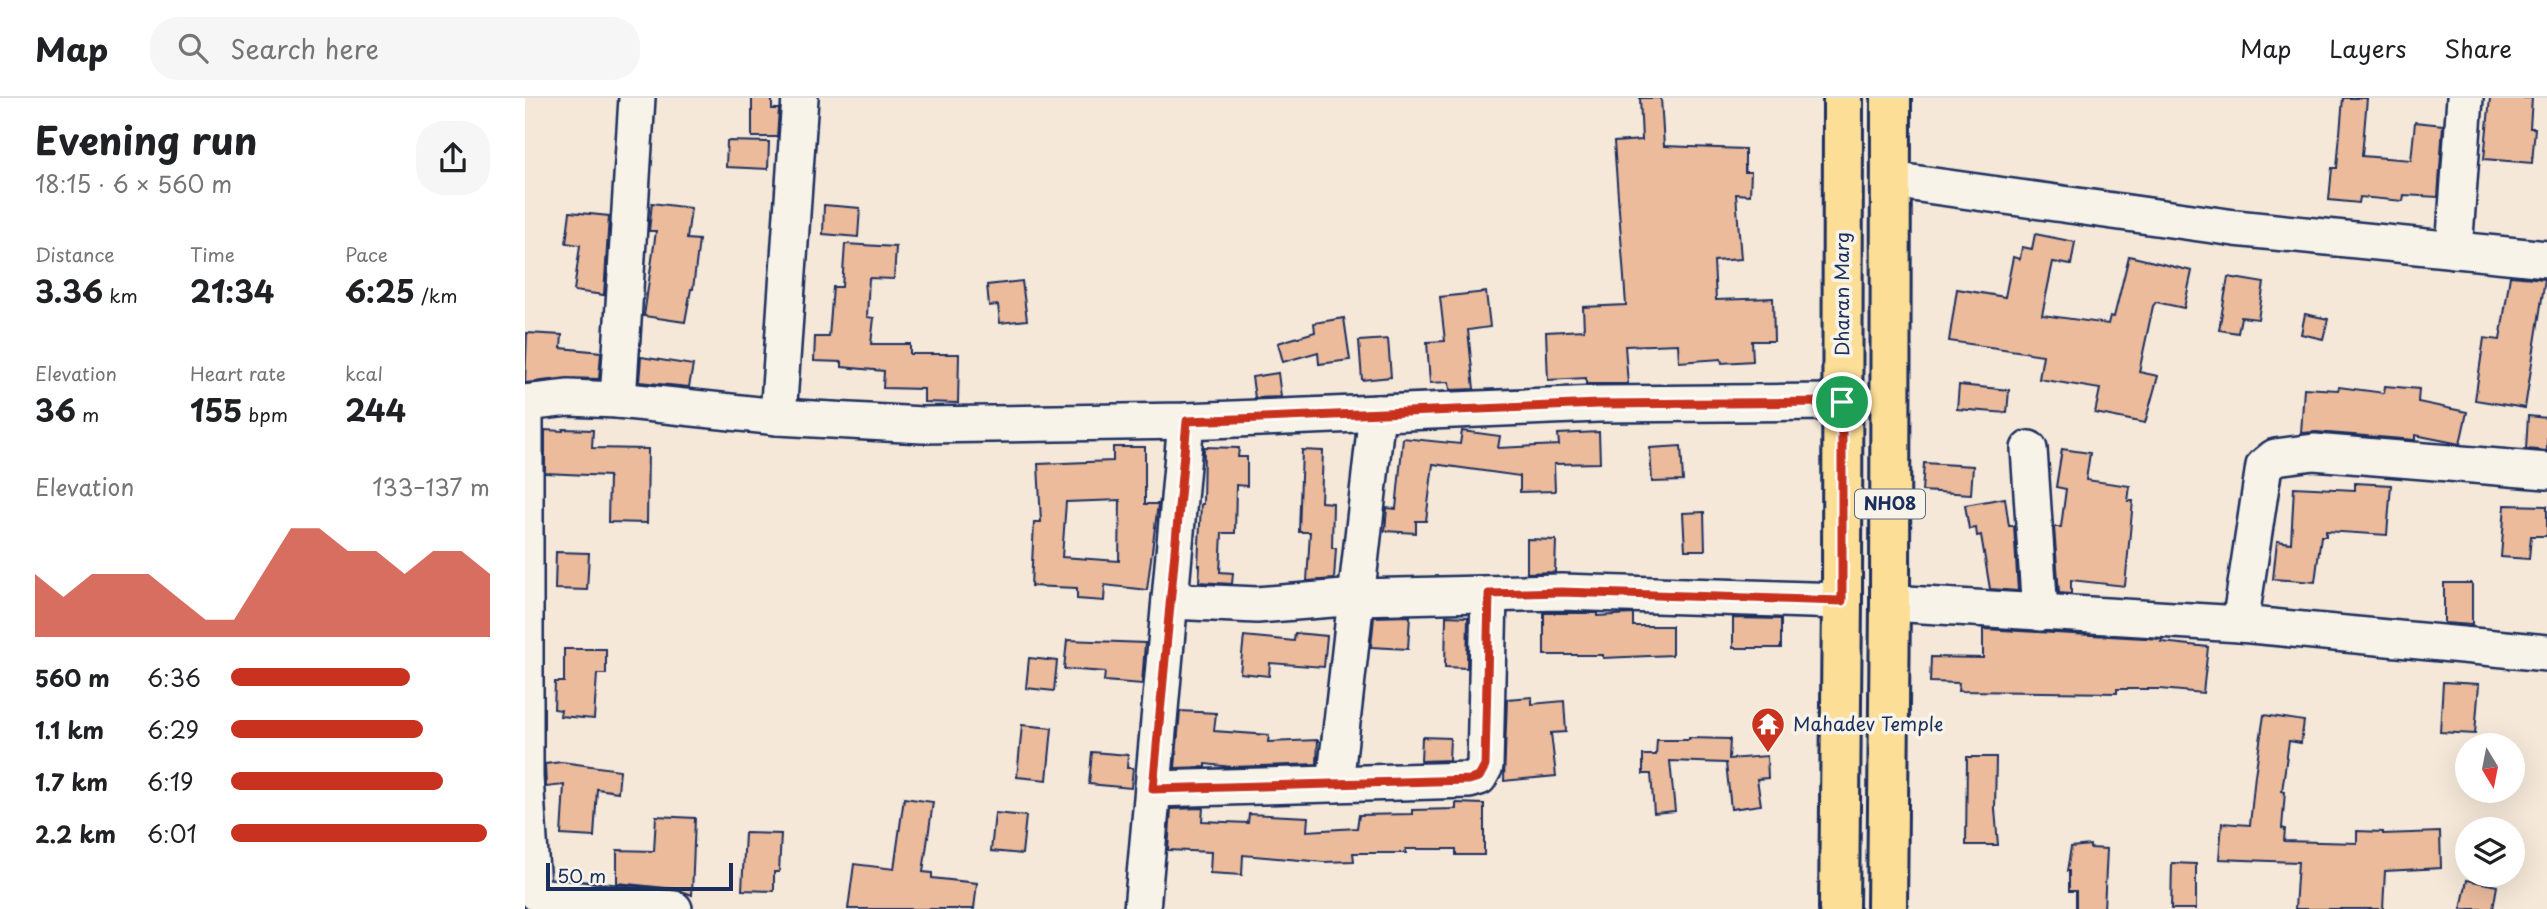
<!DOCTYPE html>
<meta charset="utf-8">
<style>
body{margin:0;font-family:"Playpen Sans",sans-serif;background:#f6f6f6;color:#202124;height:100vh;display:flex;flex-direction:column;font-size:26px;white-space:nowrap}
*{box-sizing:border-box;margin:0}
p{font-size:23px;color:#757577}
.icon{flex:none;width:38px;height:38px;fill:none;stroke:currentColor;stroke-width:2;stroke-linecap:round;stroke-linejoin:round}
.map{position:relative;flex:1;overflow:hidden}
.details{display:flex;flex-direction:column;background:#fff;width:525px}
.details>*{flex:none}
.needle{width:46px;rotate:170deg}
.buttons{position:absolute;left:1930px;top:635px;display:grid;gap:14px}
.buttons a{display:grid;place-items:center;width:70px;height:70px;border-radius:50%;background:#fff;box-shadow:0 7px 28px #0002;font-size:35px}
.scale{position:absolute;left:21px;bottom:18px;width:187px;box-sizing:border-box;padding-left:7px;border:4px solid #1b2f5e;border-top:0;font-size:19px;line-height:24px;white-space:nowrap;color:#1b2f5e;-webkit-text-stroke:5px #f7f3e8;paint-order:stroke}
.pin{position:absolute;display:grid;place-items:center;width:60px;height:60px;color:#fff;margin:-30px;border:4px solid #fff;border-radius:50%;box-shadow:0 2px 7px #0007}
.round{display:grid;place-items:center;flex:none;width:74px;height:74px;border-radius:28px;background:#f6f6f6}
.headline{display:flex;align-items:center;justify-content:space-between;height:119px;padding:0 35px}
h1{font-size:38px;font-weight:700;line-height:52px}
.metrics{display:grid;grid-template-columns:repeat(3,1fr);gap:10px;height:119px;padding:7px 35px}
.metrics div{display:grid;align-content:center}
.metrics b{font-size:30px;font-weight:700}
.metrics small{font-size:19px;font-weight:400}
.metrics p{font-size:19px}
.chart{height:196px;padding:14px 35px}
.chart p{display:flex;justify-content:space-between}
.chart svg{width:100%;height:126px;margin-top:7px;fill:#c8321e;opacity:.7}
ul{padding:0 35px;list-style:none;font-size:23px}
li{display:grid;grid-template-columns:112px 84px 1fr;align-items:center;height:52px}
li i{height:18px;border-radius:9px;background:#c8321e}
header{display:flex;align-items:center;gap:42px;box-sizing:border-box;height:98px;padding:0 35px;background:#fff;border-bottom:2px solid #e0e0e0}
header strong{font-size:33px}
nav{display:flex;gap:38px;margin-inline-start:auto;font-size:24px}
.search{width:490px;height:63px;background:#f6f6f6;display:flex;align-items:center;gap:18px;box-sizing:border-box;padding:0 24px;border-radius:28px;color:#757577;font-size:26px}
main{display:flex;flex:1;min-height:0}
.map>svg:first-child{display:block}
.building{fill:#ebbb9c;stroke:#1b2f5e;stroke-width:2;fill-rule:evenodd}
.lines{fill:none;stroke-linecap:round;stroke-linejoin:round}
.minor-casing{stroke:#1b2f5e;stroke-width:40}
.major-casing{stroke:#1b2f5e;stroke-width:44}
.minor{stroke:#f7f3e8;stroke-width:35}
.major{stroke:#fdde96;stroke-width:38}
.route-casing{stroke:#fff;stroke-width:14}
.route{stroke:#c8321e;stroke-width:9}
.labels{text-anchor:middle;stroke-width:7;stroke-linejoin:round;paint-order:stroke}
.shield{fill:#f7f3e8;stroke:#5d6a87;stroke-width:2}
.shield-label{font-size:18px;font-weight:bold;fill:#1b2f5e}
.street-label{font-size:19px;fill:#1b2f5e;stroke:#f7f3e8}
.poi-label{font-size:19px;fill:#1b2f5e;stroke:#f7f3e8;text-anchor:start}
</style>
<header>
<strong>Map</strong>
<div class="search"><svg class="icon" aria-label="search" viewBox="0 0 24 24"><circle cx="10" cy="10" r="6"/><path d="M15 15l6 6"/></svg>Search here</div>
<nav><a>Map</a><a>Layers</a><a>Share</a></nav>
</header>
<main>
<section class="details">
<div class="headline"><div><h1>Evening run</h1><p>18:15 · 6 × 560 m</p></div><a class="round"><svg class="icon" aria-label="share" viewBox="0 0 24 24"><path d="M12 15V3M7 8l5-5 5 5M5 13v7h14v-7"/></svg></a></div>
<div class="metrics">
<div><p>Distance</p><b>3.36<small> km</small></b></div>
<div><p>Time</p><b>21:34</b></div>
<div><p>Pace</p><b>6:25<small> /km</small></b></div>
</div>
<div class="metrics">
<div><p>Elevation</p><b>36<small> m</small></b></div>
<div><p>Heart rate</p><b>155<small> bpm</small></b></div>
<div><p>kcal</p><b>244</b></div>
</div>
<div class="chart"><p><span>Elevation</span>133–137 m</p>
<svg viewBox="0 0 160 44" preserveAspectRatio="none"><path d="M0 44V22L10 30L20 22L30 22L40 22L50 30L60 38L70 38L80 22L90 6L100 6L110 14L120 14L130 22L140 14L150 14L160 22V44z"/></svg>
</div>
<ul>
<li><b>560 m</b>6:36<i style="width:69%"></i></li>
<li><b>1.1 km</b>6:29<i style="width:74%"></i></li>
<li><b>1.7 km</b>6:19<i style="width:82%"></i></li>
<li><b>2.2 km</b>6:01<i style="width:99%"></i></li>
</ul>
</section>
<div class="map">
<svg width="2022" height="811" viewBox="0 0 2022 811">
<rect width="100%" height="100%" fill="#f5e8d9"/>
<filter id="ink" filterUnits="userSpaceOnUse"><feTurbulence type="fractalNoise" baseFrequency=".0143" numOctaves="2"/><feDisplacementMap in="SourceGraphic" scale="14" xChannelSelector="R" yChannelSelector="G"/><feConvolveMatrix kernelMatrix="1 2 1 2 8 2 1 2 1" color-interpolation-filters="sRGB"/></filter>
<g filter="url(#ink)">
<g class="building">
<path d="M227 0H247V11H254L252 39H227Z"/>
<path d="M1115 0H1136L1139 48 1220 51V74H1226L1225 97 1211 96 1216 161 1189 163 1191 202 1248 200 1249 243H1227L1228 263 1197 265 1196 261 1154 264 1153 246 1100 248 1103 286H1061V280L1023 282 1021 234 1059 232 1058 209 1101 207 1089 44 1117 42Z"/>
<path d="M1818 0H1842L1837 58 1886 62 1890 24 1918 27 1913 99 1879 97 1878 103 1835 99 1834 105 1804 102 1807 70H1812Z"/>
<path d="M1965 0H2007L2005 30H2010L2007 65 1959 61Z"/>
<path d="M202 43 244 44 243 71 201 69Z"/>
<path d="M127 105 166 110 162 141 174 142 168 191H166L160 224 119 218 131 133H124Z"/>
<path d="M299 107 335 110 333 139 298 136Z"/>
<path d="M45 114 84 118 79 197 49 193 55 147 41 145Z"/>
<path d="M1510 136 1550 144 1546 167 1528 164 1517 217 1583 226 1585 218 1589 219 1604 158 1667 173 1659 210 1631 204 1628 208 1614 274 1633 278 1620 325 1570 315 1575 291 1514 281 1518 257 1424 243 1432 191 1480 199 1488 159 1495 161 1497 149 1507 151Z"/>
<path d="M320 146 371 149 369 181 344 180 342 219 349 220 346 246H385V256H434L433 305 399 304V291L358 290 359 273 317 269V264L289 263 290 239H304L308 189H317Z"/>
<path d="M1985 178 2020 181 2000 310 1950 302 1959 240 1975 242Z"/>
<path d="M1703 179 1739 185 1733 221 1716 219 1713 235 1694 232Z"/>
<path d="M497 183 502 222 475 225 473 207 464 208 462 187Z"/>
<path d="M961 194 965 229 943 232 949 291 925 292 924 284 905 285 902 244 920 243 915 199Z"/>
<path d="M1780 216 1803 221 1798 241 1776 236Z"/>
<path d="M819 220 825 262 794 266 793 254 758 264 753 245 790 234 789 225Z"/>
<path d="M2 235 37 237 36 250 76 254 74 281 42 280 0 285Z"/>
<path d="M863 241 866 279 837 282 834 243Z"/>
<path d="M116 259 168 267 164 289 114 284Z"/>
<path d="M753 275 756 299 730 300 727 279Z"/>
<path d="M1434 287 1484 292 1482 315 1432 311Z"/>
<path d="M1860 288 1894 291 1893 304 1942 314 1935 346 1890 337V342L1791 334 1776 335 1779 290 1813 292 1814 289 1859 295Z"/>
<path d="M2003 318 2022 320V353L2001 351Z"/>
<path d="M38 331 68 332 67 350 123 351 122 425 83 424 84 378 20 375V332L38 333Z"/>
<path d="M937 333 975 338 973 350 1034 347 1033 336 1074 334 1075 365 1029 366 1030 393 995 394V378L908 366 901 423H891V435L860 433 862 410 871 411 878 340 935 346Z"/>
<path d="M1156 348 1158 383 1127 384 1125 350Z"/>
<path d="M588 349H620V406H633L622 492 580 487 579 503 552 501V490L506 488 509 424H516L513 366 588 363ZM595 402 594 463 537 459 541 404Z"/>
<path d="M679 349 714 350 713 359H722V388L711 387 710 435H697L695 474 708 475 707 486 674 484 675 467H673L676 406H678Z"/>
<path d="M1537 351 1565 355 1561 382 1605 388 1603 403H1608L1600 488 1546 482V496L1534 495 1529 429H1536L1541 391 1531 389Z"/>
<path d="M777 352 798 353 796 404 808 405 807 450H811L809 481 782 483 785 434H774Z"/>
<path d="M1399 365 1448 368 1446 396 1397 393Z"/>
<path d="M1830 385 1866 387 1862 437 1801 433V438H1796L1790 484 1748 481 1752 443 1766 445 1769 389 1830 392Z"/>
<path d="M1480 400 1484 428H1489L1493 493 1465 491 1456 437 1452 438 1451 430 1444 431 1440 407Z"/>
<path d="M1980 407 2022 408V438H2006L2004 461 1976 459Z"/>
<path d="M1179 414 1180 452H1160L1158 415Z"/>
<path d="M1002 441 1031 442 1030 474 1002 475Z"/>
<path d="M31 454 64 455 62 492 30 491Z"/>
<path d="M1919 485H1947V527L1919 525Z"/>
<path d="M1019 515H1072V518L1108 516V528H1147V557L1078 560V557H1019Z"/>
<path d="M885 518 883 551 846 549 849 519Z"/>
<path d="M921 518 943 519 942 570 920 569Z"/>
<path d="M1208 520 1256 521V550H1208Z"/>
<path d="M1458 531 1637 541 1636 544 1683 549 1678 595 1635 591H1592V595L1433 593 1434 585 1405 584 1406 559 1458 560Z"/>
<path d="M770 535 802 538 799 569 745 565 744 578 715 575 719 538 769 543Z"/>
<path d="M542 542 620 545 617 586 579 583 580 574 539 571Z"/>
<path d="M39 551H81V576H72L69 621 35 618 36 612 29 611 30 584H39Z"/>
<path d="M504 560 532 563 529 593 501 590Z"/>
<path d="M1918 584 1954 586 1950 636 1915 634Z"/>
<path d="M1007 599V606L1039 603 1041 634 1026 635 1031 678 979 683 982 601Z"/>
<path d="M655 613 691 615 689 633 744 637 743 644 793 642 792 666 707 669 681 666V669L650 670Z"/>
<path d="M1739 617 1779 623 1776 645 1764 643 1757 693 1760 694 1757 730 1760 731 1759 743 1832 745V733L1858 734V736L1915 734 1916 770 1860 773 1858 811H1770L1773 764 1694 761 1697 725 1725 727 1730 677Z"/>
<path d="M497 627 527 630 522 682 492 679Z"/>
<path d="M897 639 925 640 924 662 896 663Z"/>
<path d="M1164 640 1205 641 1204 661 1242 658 1243 680 1232 681 1236 707 1206 711 1201 665 1145 663 1150 713 1129 715 1126 676H1118V657H1131L1132 642H1164Z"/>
<path d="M567 654 603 657 602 670H608L606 690 564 686Z"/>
<path d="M1442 659H1471L1470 711 1473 747H1441Z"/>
<path d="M37 664 95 672 93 694 72 691 69 739 36 737 39 687 21 689 20 666Z"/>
<path d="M379 700 408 704 398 774 407 775V780L452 785 449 811H323L329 766 369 771Z"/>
<path d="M931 705 959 706V757H931V751H881V755H828L829 763 799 764 718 757 717 777 685 775 686 754 643 752 646 711 678 710 677 723 723 725 724 716 783 719 782 733 832 730 834 717 887 716V712L931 711Z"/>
<path d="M470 715 501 718 497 756 466 753Z"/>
<path d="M131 718 170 720 167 797 151 791 92 785V752L129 753Z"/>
<path d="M220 735 256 736 254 774H249V793L217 792Z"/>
<path d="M1565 747V750L1582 751 1579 811H1551V793H1544V773H1542L1546 749Z"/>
<path d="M1647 765 1671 766V811H1646Z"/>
<path d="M1942 782 1972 788 1968 811H1936Z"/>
</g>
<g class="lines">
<g class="minor-casing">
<g id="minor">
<path d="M1366 82 1710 130 2022 161"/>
<path d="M1929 152 1940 0"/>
<path d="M93 302 112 0"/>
<path d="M0 305 44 300 93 302 253 319 397 327 661 323 1073 306 1317 304"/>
<path d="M0 305V679L7 790 14 797 21 799 149 811"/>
<path d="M253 319 275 0"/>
<path d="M1504 351 1515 515"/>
<path d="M645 503 732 507 832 499 1036 494 1317 503"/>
<path d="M1365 505 1715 526 2022 555"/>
<path d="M1715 526 1739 368 1750 359 1789 354 2022 373"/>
<path d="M810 686 852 315"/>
<path d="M628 691 944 682 954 679 960 668 964 496"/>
<path d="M617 811 661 323"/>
</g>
</g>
<g class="major-casing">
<g id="major">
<path d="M1314 811 1317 503 1318 0"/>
<path d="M1362 811 1365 505 1366 0"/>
</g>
</g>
<use href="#minor" class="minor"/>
<use href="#major" class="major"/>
</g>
</g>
<g class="lines" filter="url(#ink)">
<g class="route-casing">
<path id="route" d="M1317 304V503L1036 494 964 496 960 668 954 679 944 682 628 691 662 323 1073 306Z"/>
</g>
<use href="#route" class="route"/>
</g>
<defs>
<g id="temple-pin" transform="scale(1.75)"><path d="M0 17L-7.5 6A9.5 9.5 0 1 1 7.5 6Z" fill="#c8321e" stroke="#f7f3e8"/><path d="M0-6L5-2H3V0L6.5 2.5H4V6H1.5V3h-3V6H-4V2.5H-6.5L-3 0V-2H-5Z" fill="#fff"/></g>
</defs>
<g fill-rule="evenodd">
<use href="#temple-pin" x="1243" y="626"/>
</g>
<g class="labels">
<rect class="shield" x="1330" y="391.5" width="70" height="29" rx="5"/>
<g class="shield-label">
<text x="1365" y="412">NH08</text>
</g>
<g class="street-label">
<text transform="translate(1317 196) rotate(-90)" y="7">Dharan Marg</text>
</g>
<g class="poi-label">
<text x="1268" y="633">Mahadev Temple</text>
</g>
</g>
</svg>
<div class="buttons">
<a><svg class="needle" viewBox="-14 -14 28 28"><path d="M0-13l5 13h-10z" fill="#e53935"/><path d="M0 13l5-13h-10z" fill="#757577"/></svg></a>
<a><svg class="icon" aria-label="layers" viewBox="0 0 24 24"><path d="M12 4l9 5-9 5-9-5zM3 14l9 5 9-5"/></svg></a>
</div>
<div class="scale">50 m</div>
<div class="pin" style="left:1317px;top:304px;background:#1e9e55"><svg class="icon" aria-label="arrive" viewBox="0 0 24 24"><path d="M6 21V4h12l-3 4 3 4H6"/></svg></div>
</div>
</main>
